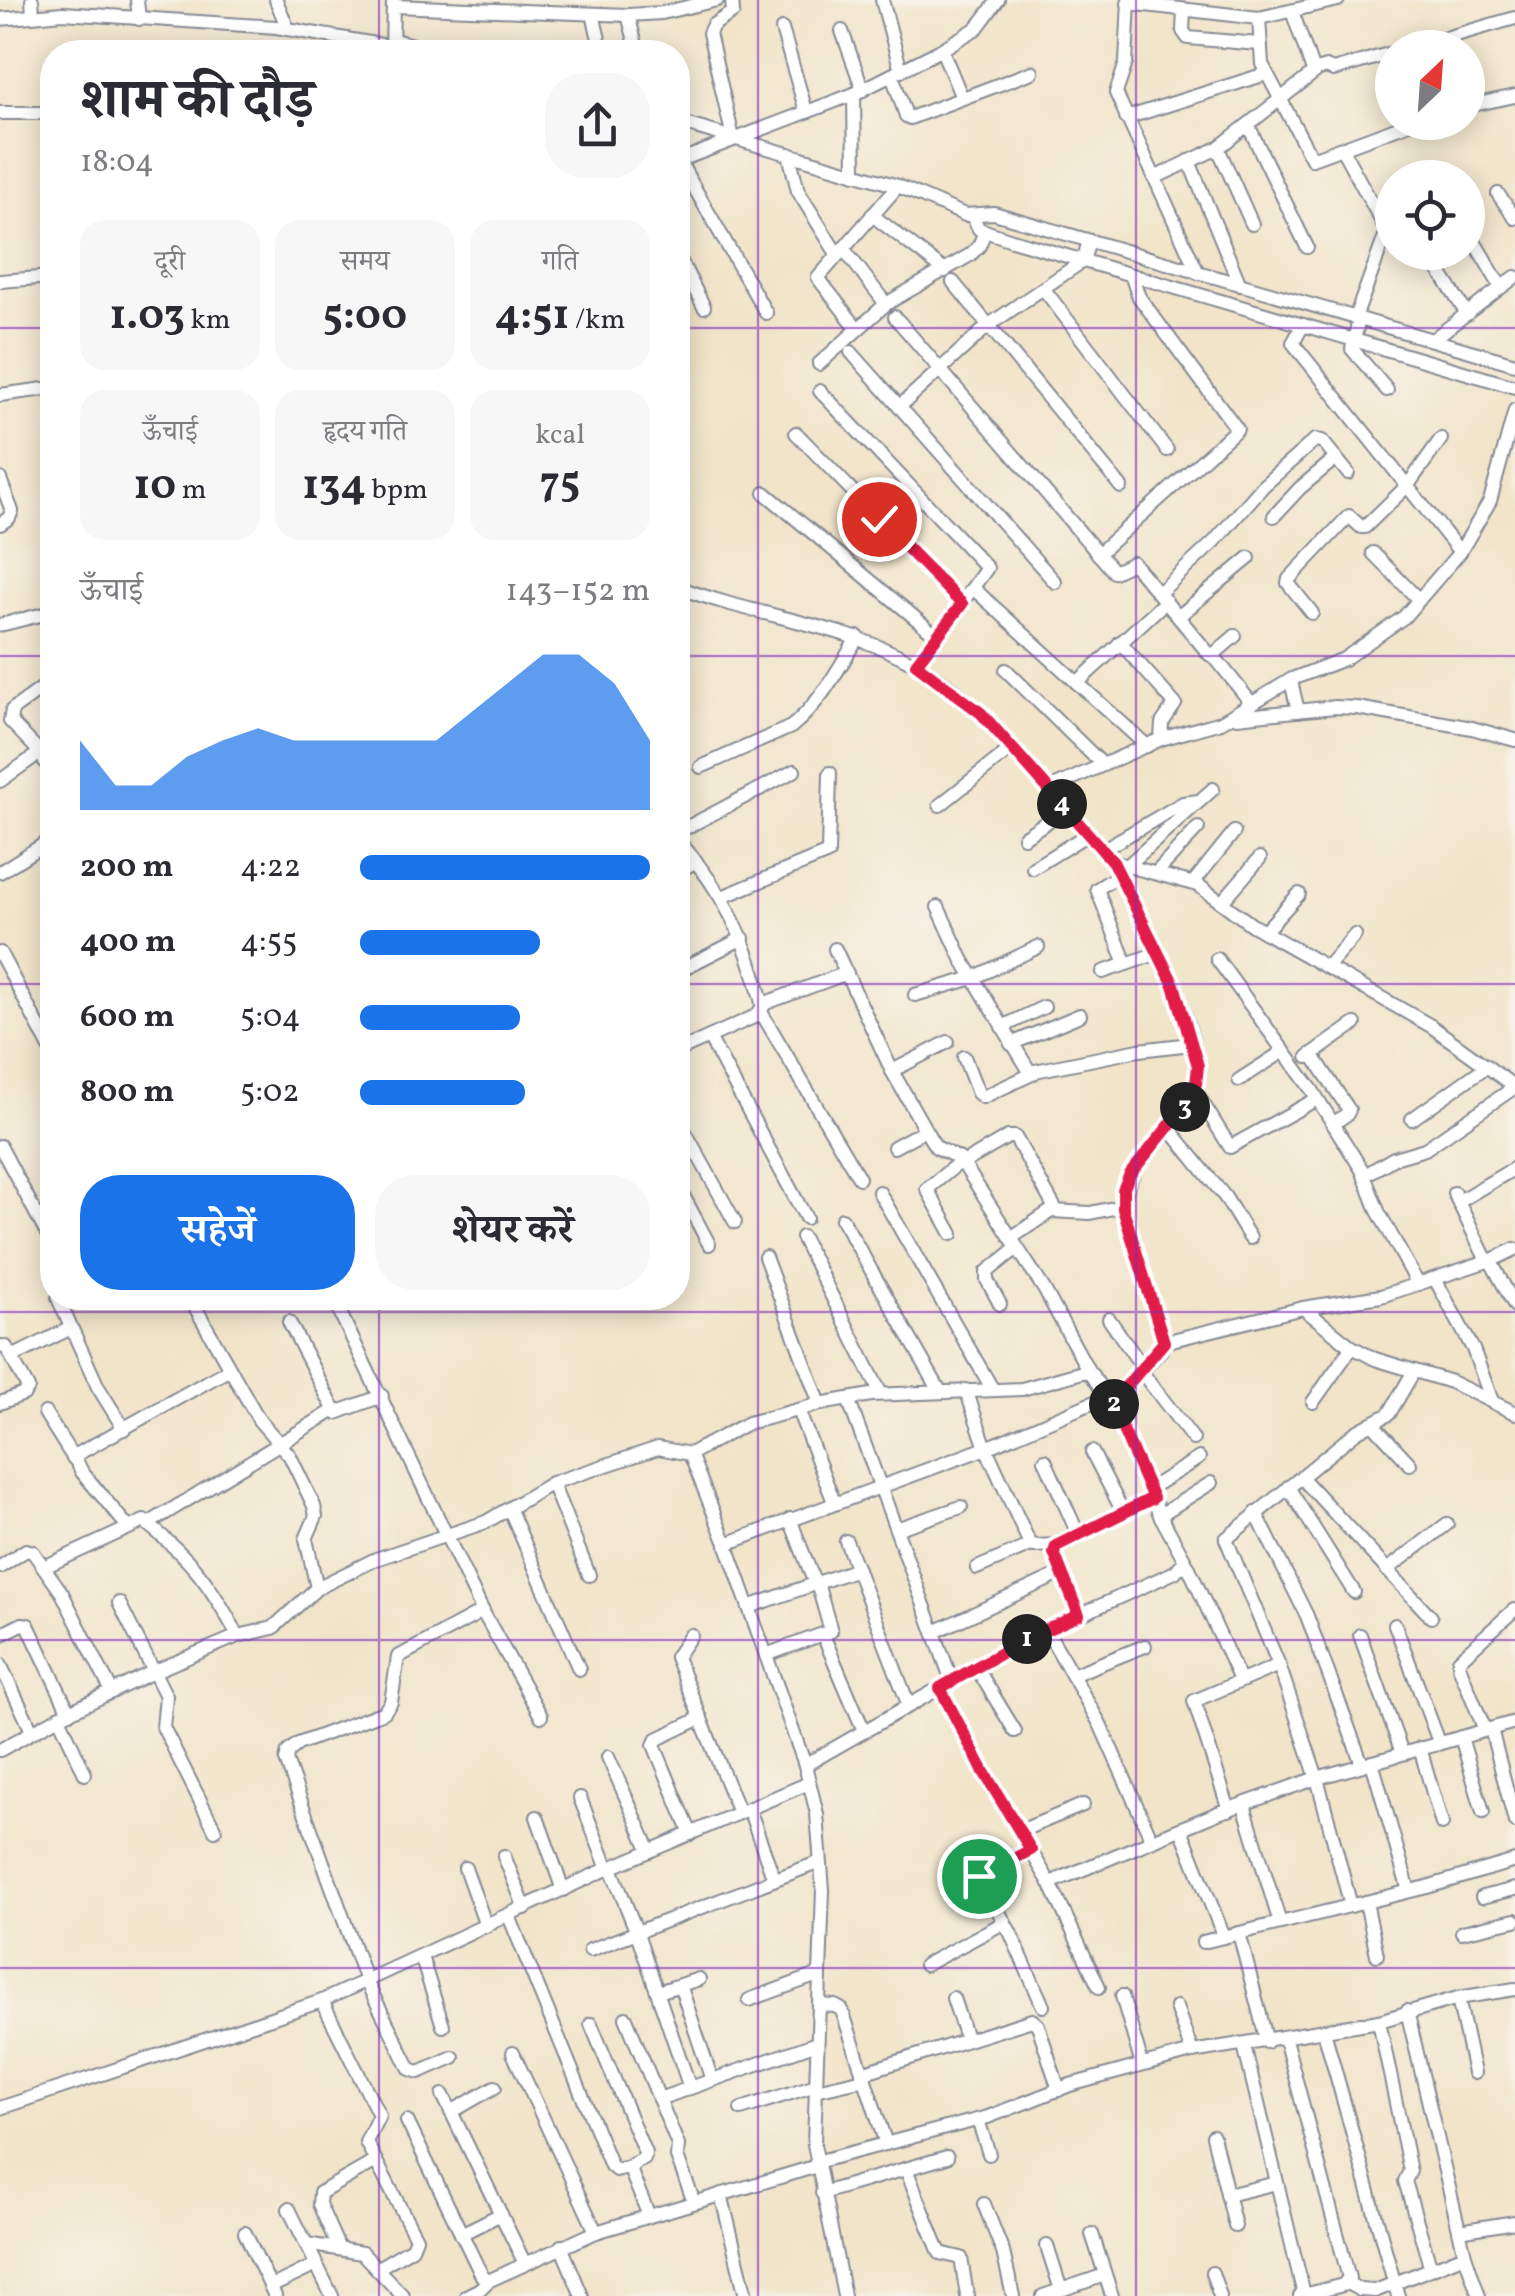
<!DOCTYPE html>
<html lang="hi">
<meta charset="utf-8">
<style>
body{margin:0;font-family:Vollkorn,"Noto Serif Devanagari",serif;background:#f7f7f7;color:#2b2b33;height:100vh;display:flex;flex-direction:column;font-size:38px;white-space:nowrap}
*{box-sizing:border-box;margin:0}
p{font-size:32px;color:#7c7c81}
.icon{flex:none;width:55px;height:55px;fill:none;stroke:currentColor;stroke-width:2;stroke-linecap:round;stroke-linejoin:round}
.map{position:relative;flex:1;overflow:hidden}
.details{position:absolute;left:40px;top:40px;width:650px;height:1270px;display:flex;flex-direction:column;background:#fff;border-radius:40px;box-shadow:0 5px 25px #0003}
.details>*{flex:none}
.needle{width:65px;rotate:25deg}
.fabs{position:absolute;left:1375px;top:30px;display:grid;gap:20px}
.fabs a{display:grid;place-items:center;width:110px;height:110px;border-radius:50%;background:#fff;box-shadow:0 5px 25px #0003;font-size:50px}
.pin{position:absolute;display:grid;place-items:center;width:85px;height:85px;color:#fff;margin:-42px;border:5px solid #fff;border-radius:50%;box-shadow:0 2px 10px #0007}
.km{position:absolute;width:50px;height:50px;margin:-25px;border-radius:50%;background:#222;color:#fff;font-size:28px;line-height:50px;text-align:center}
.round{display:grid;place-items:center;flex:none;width:105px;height:105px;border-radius:40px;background:#f7f7f7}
.summary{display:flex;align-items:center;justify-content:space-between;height:170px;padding:0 40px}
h1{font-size:55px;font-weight:700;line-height:75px}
.stats{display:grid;grid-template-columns:repeat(3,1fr);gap:15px;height:170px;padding:10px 40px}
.stats div{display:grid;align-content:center;border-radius:25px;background:#f7f7f7;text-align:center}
.stats b{font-size:42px;font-weight:700}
.stats small{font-size:28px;font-weight:400}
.stats p{font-size:28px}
.chart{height:280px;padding:20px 40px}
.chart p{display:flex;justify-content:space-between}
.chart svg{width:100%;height:180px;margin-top:10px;fill:#1a73e8;opacity:.7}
.action{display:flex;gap:20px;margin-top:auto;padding:20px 40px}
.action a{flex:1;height:115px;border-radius:40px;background:#1a73e8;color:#fff;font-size:40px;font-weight:700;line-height:115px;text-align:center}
.action a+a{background:#f7f7f7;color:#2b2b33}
ul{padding:0 40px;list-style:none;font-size:32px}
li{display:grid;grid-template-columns:160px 120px 1fr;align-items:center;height:75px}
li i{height:25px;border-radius:12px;background:#1a73e8}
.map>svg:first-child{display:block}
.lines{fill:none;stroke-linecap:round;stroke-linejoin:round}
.minor-casing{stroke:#868a94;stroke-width:16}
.minor{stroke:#fff;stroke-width:12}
.route-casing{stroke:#fff;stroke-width:20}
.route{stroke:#e11d48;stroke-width:12}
.grid{fill:none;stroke:#7b2cbf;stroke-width:2.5;stroke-opacity:0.55}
</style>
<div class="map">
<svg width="1515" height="2296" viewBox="0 0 1515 2296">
<rect width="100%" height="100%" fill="#f7f3e8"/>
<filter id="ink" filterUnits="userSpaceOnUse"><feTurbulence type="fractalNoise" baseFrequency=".01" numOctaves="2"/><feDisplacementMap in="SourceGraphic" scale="20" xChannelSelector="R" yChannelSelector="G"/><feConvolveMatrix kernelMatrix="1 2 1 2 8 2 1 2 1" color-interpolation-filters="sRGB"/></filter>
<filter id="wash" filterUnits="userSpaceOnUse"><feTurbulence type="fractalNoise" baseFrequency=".0048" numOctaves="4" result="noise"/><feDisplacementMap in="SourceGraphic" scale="40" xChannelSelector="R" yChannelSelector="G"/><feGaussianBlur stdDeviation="2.25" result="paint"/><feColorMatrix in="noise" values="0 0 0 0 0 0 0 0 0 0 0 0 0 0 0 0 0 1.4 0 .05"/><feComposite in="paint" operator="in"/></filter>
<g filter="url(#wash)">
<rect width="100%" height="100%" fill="#f1e4c9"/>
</g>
<g filter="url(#ink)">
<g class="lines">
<g class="minor-casing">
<g id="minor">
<path d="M32 0 33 15"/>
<path d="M137 0 139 19"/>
<path d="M276 0 288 29"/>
<path d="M732 0 733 12 713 25 709 33 733 138"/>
<path d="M882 0 901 71"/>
<path d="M1129 0 1126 63 1116 93 1198 273"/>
<path d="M1128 3 1259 18 1338 0"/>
<path d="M394 6 628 15 662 13 717 0"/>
<path d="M1184 10 1183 31 1188 38 1259 44"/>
<path d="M1292 11 1313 71 1326 67 1333 70 1392 53"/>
<path d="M593 14 602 52"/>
<path d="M628 15 638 52"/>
<path d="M1259 18 1262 64 1312 159 1412 122"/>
<path d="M0 19 63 13 276 27 393 47"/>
<path d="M782 29 806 111"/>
<path d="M842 31 863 90"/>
<path d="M394 40 437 52"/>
<path d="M1411 48 1515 18"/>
<path d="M942 50 962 98"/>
<path d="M392 52 393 0"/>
<path d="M892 75 906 116 910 118 1032 72"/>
<path d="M854 94 855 174"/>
<path d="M1468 106 1515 96"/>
<path d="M0 113H52"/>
<path d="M1126 118 1266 74"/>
<path d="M678 122 898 186 965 215 994 213 1515 364"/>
<path d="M1248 125 1307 247"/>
<path d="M1218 148 1252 224"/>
<path d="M1342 149 1387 231 1355 318"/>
<path d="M789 154 798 191 837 254"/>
<path d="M678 161 854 94 939 51 977 28 998 0"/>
<path d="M679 161 766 313"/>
<path d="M1189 161 1240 285"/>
<path d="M1154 178 1218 148 1315 72"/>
<path d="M1498 194 1515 218"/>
<path d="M872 215 945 271"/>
<path d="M972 216 979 229 1012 240 1515 387"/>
<path d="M1468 231 1501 287"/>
<path d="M843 248 886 304"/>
<path d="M1427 252 1467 314"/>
<path d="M678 256 704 307"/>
<path d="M0 281 52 277"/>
<path d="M953 282 1121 487"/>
<path d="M1043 288 1167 450"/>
<path d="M895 317 1114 572 1133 563 1210 655H1213L1235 636"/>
<path d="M1359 319 1352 349 1387 390"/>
<path d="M1303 325 1293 343 1460 552"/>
<path d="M857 328 818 278 898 186"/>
<path d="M1432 340 1515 277"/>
<path d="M851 352 1055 582"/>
<path d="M819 364 886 304 970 255 979 246 985 231"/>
<path d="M820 391 987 568 917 664"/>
<path d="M0 395 52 388"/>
<path d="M899 407 989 325 1083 261 1089 241"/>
<path d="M796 433 962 604"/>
<path d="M0 479 12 511 9 518 0 524"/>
<path d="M765 493 938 637"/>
<path d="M1274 516 1300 488 1336 458"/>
<path d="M1373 553 1419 600"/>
<path d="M1098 554 1237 429 1139 297 1131 275"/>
<path d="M678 587C755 617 842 623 915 664 977 698 1022 759 1068 811 1082 828 1101 844 1113 863 1122 877 1129 895 1137 910 1160 956 1191 1014 1197 1065 1204 1117 1124 1150 1123 1209L1164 1342 1161 1350 1119 1395 1113 1407 1160 1515 1189 1568 1180 1566 1175 1572 1022 1641 805 1765"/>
<path d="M974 589 1147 746"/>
<path d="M1159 593 1214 542 1263 486 1315 440 1322 441 1348 473"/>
<path d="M1312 613 1288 583 1289 579 1349 516 1361 527H1365L1408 485 1441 439"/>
<path d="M1179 616 1249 558"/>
<path d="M0 625 52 612"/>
<path d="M1120 642 1175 704 1162 723 1161 739"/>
<path d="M1213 655 1252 704"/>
<path d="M1006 670 1103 765"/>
<path d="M1291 681 1298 711"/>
<path d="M1077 683 1166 601"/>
<path d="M1237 717 1335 707 1357 708 1472 728 1515 740"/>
<path d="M38 751 52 772"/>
<path d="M701 767 791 727C821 703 838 669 858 637"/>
<path d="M0 781 38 754 36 748 10 721 12 710 52 681"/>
<path d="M1049 789 1161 739 1221 722 1292 679 1344 659 1404 617 1460 552 1490 501 1515 410"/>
<path d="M940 805 1012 748"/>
<path d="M678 832 794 771"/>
<path d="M1024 837 1066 809"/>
<path d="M678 840C724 892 747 939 763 1007L756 1016 678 1051"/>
<path d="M1102 850 1183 803 1199 801"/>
<path d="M1113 862 1198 885 1252 925 1431 1026 1515 1087 1425 1149 1394 1158 1365 1175"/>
<path d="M1127 866 1213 789"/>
<path d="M1033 868 1088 834"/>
<path d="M0 872 52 839"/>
<path d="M678 872 696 861"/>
<path d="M1156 873 1198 828"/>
<path d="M1119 875 1097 889 1126 964"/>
<path d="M1193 883 1234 832"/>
<path d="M722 897 828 853 830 773"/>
<path d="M1222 902 1260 858"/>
<path d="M938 907 962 959 1030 1072 1139 1050 1191 1044"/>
<path d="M1264 932 1299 894"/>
<path d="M835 949 892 1071 930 1138 936 1147 960 1159 1044 1289 1089 1372"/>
<path d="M0 953 52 1052"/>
<path d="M1217 959 1312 1090 1362 1170 1378 1211 1418 1284"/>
<path d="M1327 967 1355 935"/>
<path d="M678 971 743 938"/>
<path d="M1103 972 1158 953"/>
<path d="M915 995 973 978 1038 947"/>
<path d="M763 1004 847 973"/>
<path d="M761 1012 859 1178"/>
<path d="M1002 1027 1044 1007"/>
<path d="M709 1037 806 1218"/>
<path d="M1011 1044 1080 1015"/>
<path d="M1312 1054 1349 1110 1347 1114 1333 1124"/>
<path d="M964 1057 978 1093 983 1097 1034 1073"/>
<path d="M1308 1057 1355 1024"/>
<path d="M892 1071 948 1042"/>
<path d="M1239 1080 1284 1051"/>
<path d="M1194 1089 1230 1147 1317 1099"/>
<path d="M678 1119 735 1222"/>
<path d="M1412 1119 1487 1066"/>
<path d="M1168 1127 1225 1197 1250 1238"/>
<path d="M0 1146 47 1234"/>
<path d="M894 1147 925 1130"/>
<path d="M963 1163 1008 1137H1015L1056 1210"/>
<path d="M678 1186 709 1244"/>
<path d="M879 1192 993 1390"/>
<path d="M1454 1193 1487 1261"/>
<path d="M1459 1201 1515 1168"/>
<path d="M842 1219 940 1391"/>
<path d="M952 1234 927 1189 961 1161"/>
<path d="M802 1237 881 1394"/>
<path d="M1011 1238 1051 1211 1090 1213 1123 1206"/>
<path d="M765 1257 820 1404"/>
<path d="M1490 1260 1515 1306"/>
<path d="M1435 1279 1473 1349 1492 1401"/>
<path d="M58 1298 98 1387 124 1429"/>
<path d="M190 1298 259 1420 290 1456 314 1506 316 1516 306 1539 317 1588"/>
<path d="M333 1298 484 1614 541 1716"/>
<path d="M1000 1304 987 1280V1272L1017 1248"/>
<path d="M1303 1308 1352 1347 1375 1359 1451 1382 1515 1413"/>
<path d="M1109 1319 1143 1368"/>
<path d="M289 1322 336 1413 382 1396"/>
<path d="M1164 1342 1303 1308 1381 1296 1494 1259 1515 1249"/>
<path d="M0 1346 6 1347 28 1388 24 1394 0 1403"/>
<path d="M12 1357 71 1328"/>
<path d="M1141 1371 1193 1439"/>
<path d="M966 1390 986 1448 1029 1542 1034 1546 1056 1545"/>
<path d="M848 1399 952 1681"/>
<path d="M1313 1402 1352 1347"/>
<path d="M798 1410 834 1502"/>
<path d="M45 1413 74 1459"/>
<path d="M1372 1423 1410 1464"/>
<path d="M1092 1452 1123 1512"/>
<path d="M1045 1460 1078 1534"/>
<path d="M1301 1477 1431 1617"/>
<path d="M552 1483 589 1575"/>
<path d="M1288 1487 1354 1592"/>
<path d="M1149 1489 1199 1458"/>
<path d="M510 1510 579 1669"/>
<path d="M1256 1513 1307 1616 1362 1764"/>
<path d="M1160 1515 1211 1483"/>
<path d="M790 1519 815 1584"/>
<path d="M148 1524 333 1411"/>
<path d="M128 1527 82 1472 74 1456 230 1369"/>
<path d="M896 1529 961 1507"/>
<path d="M846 1541 909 1706"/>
<path d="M726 1544 986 1448 1106 1397"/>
<path d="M0 1567 26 1550 33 1552 62 1593 112 1692"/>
<path d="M44 1567 144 1521C191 1559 210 1583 238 1636"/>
<path d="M977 1568 1031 1545"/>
<path d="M1189 1568 1240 1680"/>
<path d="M1387 1570 1447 1524"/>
<path d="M119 1603 166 1696 163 1727 215 1830"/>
<path d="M749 1607 857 1569"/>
<path d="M1079 1615 1054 1553 1056 1545 1153 1498"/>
<path d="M1395 1625 1439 1742"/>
<path d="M1046 1629 1100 1724 1152 1840"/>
<path d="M934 1632 1062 1573"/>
<path d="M0 1635 22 1624 28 1625 69 1712"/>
<path d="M691 1635 676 1657 739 1813"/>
<path d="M823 1635 864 1731"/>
<path d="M1360 1635 1402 1753"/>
<path d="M766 1655 831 1631 817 1583"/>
<path d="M0 1664 32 1731"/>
<path d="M976 1667 1015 1731"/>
<path d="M1072 1675 1145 1646"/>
<path d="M940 1688 984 1773 1050 1883 1099 1987"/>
<path d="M59 1717 85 1774"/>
<path d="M1491 1729 1515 1822"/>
<path d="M1485 1730 1459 1666V1660L1514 1610"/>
<path d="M1461 1737 1483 1812"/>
<path d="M1420 1748 1442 1824"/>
<path d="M0 1750 59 1717 155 1671 238 1636 273 1628 317 1588 376 1559 486 1522 552 1483 658 1448 690 1454"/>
<path d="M608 1757 650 1851"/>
<path d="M1372 1762 1409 1891"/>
<path d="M580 1798 608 1869"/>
<path d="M1244 1805 1280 1923"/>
<path d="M749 1809 774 1879"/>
<path d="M1229 1810 1194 1701 1279 1665"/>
<path d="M537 1817 563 1890"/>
<path d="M1181 1829 1224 1937"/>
<path d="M1020 1831 1083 1805"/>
<path d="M691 1834 654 1745 657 1739 701 1718"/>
<path d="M504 1856 525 1908"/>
<path d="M465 1868 486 1926"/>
<path d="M611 1868 637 1933 690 2088"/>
<path d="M979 1876 1011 1934 1043 2006"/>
<path d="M1050 1883 1218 1813 1317 1778 1515 1722"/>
<path d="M949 1891 1031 1850"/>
<path d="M1482 1897 1515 1889"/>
<path d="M1366 1902 1377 1955"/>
<path d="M1351 1906 1317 1778 1279 1665 1226 1539 1356 1432 1389 1414 1414 1371"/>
<path d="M509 1916 611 2166 616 2170 633 2166"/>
<path d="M1462 1932 1515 1920"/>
<path d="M1239 1933 1267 2042"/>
<path d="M1203 1942 1427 1887 1515 1861"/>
<path d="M590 1950 820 1862"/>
<path d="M421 1956 443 2026"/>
<path d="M925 1965 1005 1922"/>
<path d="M680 1985 712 2080"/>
<path d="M658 1992 699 1979"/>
<path d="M1122 1996 1142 2065"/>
<path d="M953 1998 966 2038"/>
<path d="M1458 1998 1474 2073"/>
<path d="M749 2000 820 1974"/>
<path d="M322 2001 379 2115 366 2142 416 2238 412 2248 378 2268"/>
<path d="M819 2005 835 2006 842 2010 886 2144"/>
<path d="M1176 2007 1192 2052"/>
<path d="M1407 2011 1465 2255 1479 2296"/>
<path d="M626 2018 678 2145 677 2157 694 2202"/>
<path d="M1379 2021 1410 2171 1405 2181 1431 2269"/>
<path d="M591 2024 645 2153 644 2159 633 2164 631 2172 649 2216"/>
<path d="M1324 2031 1398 2296"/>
<path d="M1285 2039 1349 2278 1343 2285 1300 2296"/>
<path d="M1244 2045 1304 2295"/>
<path d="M513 2053 596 2232"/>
<path d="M453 2057 419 2072 410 2069 366 1981 286 1760 288 1752 298 1744 384 1712 391 1702 398 1657 483 1611"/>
<path d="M862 2073 1032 2020 1038 2025 1059 2090"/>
<path d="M816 2090 864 2079"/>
<path d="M443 2095 525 2264"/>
<path d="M659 2099 817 2043"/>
<path d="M0 2108 322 2001 598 1873 809 1783"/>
<path d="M741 2109 816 2085"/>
<path d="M451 2112 495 2087"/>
<path d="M978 2120 989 2154"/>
<path d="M407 2121 482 2276 488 2281 596 2232 817 2166"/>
<path d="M1213 2136 1235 2226"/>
<path d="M816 2162 988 2117 1070 2085 1192 2052 1379 2021 1458 1998 1515 1989"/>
<path d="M906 2169 940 2253 961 2258 967 2296"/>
<path d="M822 2193 947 2157"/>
<path d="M721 2194 746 2296"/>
<path d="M1227 2195 1277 2183"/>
<path d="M984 2204 1003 2252 1013 2296"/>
<path d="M289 2209 332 2296"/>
<path d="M1459 2231 1515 2222"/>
<path d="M245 2233 275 2296"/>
<path d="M461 2234 501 2214"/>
<path d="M1092 2234 1112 2296"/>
<path d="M306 2244 362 2253 403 2296"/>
<path d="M561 2246 582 2296"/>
<path d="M1047 2246 1061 2290"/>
<path d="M338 2247 319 2204 320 2193 376 2161"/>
<path d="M1212 2273 1220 2296"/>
<path d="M1347 2283 1360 2290 1375 2291 1465 2255"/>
<path d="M270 2287 316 2265"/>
<path d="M466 2296 480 2289 488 2281"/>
<path d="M844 2296 814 2144 823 1890 817 1814 805 1765 729 1551 690 1454 748 1423 820 1404 871 1395 1022 1389 1086 1371 1092 1375 1113 1407"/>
<path d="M1043 2296 1105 2275"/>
</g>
</g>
<use href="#minor" class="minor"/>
</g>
</g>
<g class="lines" filter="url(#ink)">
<g class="route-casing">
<path id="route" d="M879 519 962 604 916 664 981 713 1113 862 1174 985 1198 1066 1196 1084 1186 1105 1130 1174 1123 1190V1209L1164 1342 1119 1395 1113 1407 1153 1498 1056 1546 1054 1553 1079 1615 1022 1641 940 1688 984 1772 1031 1850 979 1876"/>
</g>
<use href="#route" class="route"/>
</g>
<path class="grid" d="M379 0V52M758 0V2296M1136 0V2296M0 328H52M678 328H1515M0 656H52M678 656H1515M0 984H52M678 984H1515M379 1298V2296M0 1312H1515M0 1640H1515M0 1968H1515"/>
</svg>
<div class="fabs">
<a><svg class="needle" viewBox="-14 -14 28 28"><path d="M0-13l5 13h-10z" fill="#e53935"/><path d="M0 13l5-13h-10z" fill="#7c7c81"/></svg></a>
<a><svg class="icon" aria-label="locate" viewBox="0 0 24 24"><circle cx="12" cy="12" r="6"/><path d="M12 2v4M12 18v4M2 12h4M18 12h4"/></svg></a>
</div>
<div class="pin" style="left:979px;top:1876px;background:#1e9e55"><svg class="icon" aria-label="arrive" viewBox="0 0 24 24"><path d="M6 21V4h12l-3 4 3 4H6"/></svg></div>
<div class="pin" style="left:879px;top:519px;background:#d93025"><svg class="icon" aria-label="check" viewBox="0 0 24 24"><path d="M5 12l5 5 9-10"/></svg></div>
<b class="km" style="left:1027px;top:1639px">1</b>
<b class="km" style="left:1114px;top:1404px">2</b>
<b class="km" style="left:1185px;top:1107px">3</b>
<b class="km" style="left:1062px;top:804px">4</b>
<section class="details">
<div class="summary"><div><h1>शाम की दौड़</h1><p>18:04</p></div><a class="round"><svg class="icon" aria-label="share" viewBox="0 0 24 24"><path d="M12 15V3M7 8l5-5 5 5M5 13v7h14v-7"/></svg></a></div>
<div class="stats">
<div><p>दूरी</p><b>1.03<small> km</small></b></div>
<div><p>समय</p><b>5:00</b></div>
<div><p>गति</p><b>4:51<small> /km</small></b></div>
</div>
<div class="stats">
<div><p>ऊँचाई</p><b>10<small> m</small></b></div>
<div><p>हृदय गति</p><b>134<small> bpm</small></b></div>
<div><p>kcal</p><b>75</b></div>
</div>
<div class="chart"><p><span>ऊँचाई</span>143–152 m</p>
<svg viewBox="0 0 160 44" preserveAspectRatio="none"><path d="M0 44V27L10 38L20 38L30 31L40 27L50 24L60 27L70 27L80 27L90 27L100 27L110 20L120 13L130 6L140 6L150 13L160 27V44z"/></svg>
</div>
<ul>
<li><b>200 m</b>4:22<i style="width:100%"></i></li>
<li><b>400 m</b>4:55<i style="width:62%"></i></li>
<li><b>600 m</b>5:04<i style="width:55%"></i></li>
<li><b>800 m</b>5:02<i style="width:57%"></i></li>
</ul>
<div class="action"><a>सहेजें</a><a>शेयर करें</a></div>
</section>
</div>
